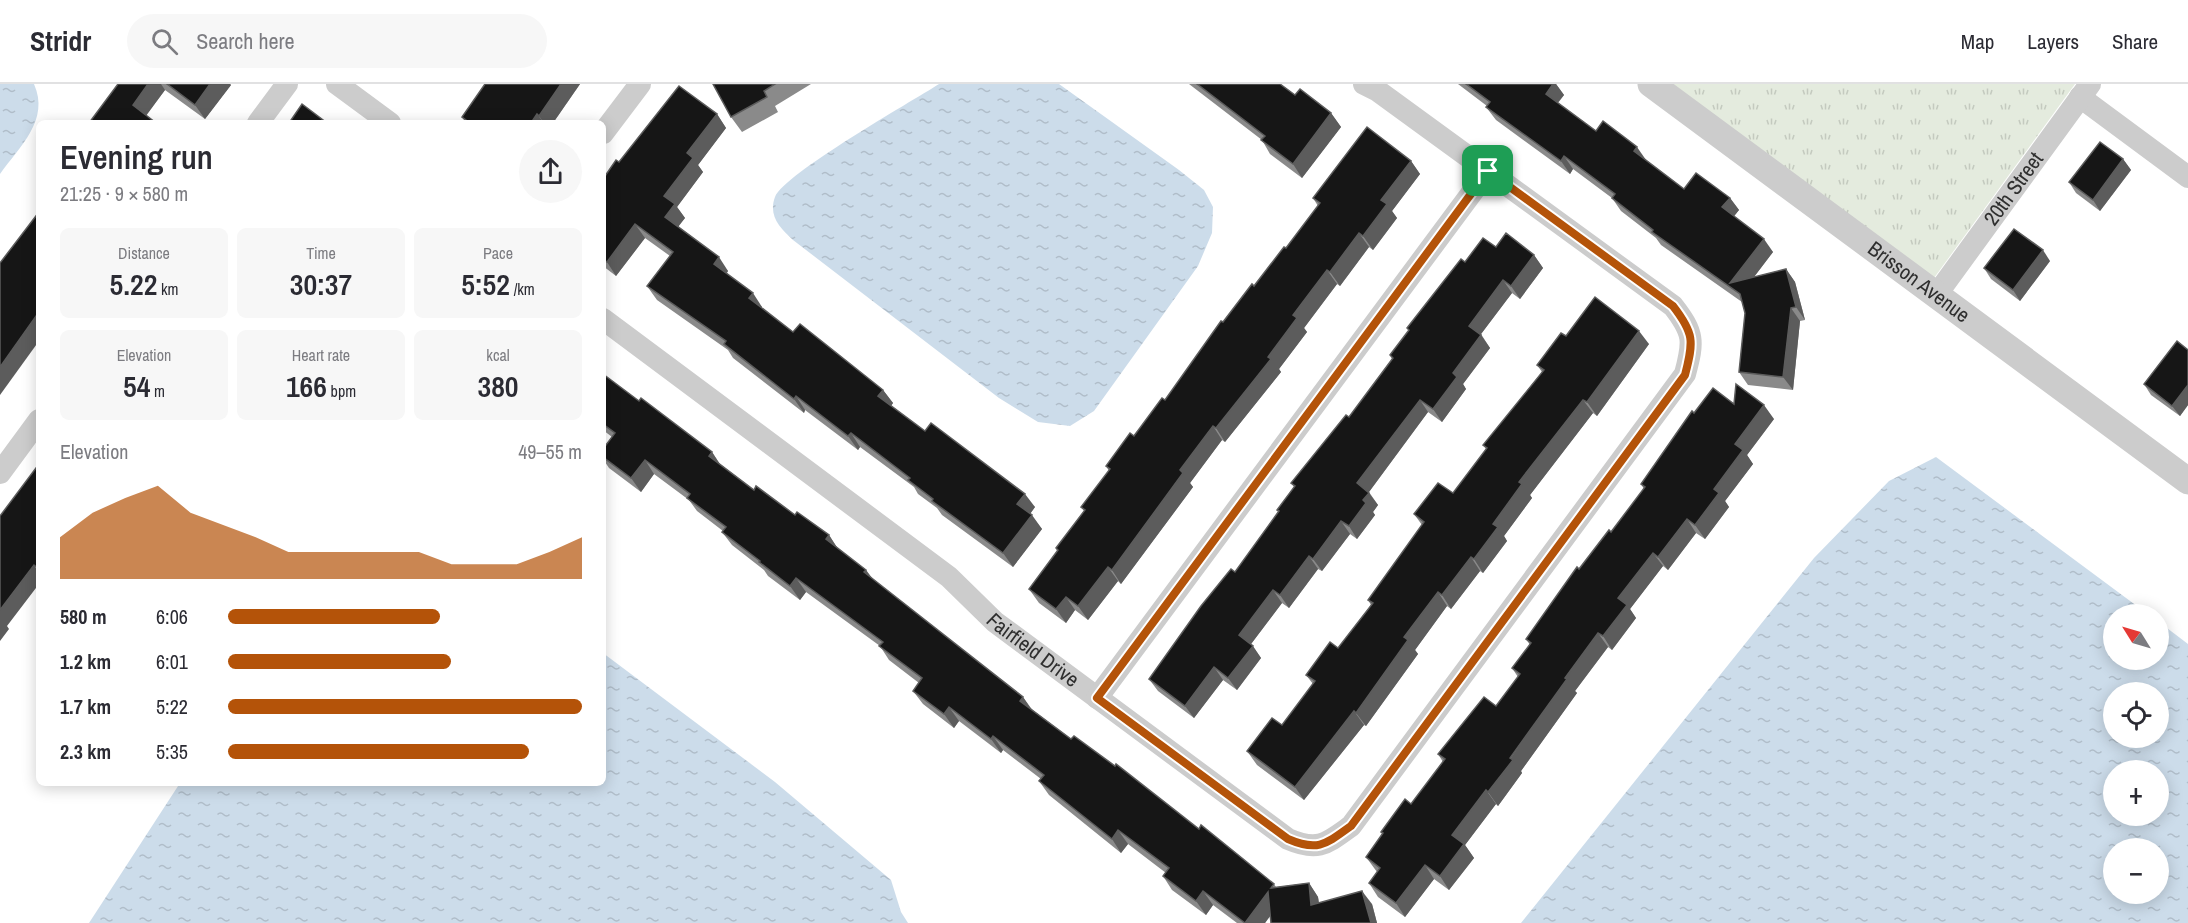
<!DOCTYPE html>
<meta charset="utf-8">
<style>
body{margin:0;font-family:"Archivo Narrow",sans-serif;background:#f7f7f7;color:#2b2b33;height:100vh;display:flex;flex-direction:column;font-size:22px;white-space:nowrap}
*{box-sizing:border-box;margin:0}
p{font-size:20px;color:#7c7c81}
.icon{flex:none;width:33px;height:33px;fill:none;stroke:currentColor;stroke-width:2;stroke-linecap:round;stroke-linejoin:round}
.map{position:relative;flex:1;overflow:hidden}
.panel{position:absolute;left:36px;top:36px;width:570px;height:666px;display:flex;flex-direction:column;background:#fff;border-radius:9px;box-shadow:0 3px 15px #0003}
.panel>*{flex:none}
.needle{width:39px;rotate:307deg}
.controls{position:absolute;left:2103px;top:520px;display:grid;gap:12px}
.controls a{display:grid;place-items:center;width:66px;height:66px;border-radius:50%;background:#fff;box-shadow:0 3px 15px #0003;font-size:30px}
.pin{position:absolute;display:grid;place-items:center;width:51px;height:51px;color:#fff;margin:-26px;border-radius:12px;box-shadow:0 3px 9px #0006}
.round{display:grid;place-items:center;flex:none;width:63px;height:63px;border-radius:32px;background:#f7f7f7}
.overview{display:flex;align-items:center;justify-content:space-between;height:102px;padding:0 24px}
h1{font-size:33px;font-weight:600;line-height:45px}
.figures{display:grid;grid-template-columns:repeat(3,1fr);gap:9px;height:102px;padding:6px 24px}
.figures div{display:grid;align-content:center;border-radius:9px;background:#f7f7f7;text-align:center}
.figures b{font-size:30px;font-weight:600}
.figures small{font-size:16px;font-weight:400}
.figures p{font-size:16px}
.chart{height:168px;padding:12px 24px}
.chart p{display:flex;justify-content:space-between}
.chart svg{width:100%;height:108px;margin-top:6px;fill:#b45309;opacity:.7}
ul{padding:0 24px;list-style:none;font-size:20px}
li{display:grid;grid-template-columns:96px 72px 1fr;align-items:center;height:45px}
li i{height:15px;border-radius:8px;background:#b45309}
header{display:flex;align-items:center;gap:36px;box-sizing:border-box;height:84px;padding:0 30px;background:#fff;border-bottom:2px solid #e1e1e2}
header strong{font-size:28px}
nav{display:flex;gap:33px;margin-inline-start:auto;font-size:21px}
.search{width:420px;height:54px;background:#f7f7f7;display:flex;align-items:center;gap:15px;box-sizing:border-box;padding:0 21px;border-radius:33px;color:#7c7c81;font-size:22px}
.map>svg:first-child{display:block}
.grass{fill:url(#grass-tufts)}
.water{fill:url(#water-ripples);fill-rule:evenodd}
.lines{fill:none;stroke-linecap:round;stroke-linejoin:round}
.minor{stroke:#ccc;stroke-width:22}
.tertiary{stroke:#ccc;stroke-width:27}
.wall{fill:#8a8a8a}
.shaded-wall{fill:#5c5c5c}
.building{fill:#161616;stroke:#5c5c5c;stroke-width:1.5}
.route-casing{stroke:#fff;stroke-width:12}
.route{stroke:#b45309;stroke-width:8}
.labels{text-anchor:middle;stroke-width:6;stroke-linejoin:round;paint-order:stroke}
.street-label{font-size:21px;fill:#2f2f2f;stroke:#fff}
</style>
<header>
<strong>Stridr</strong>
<div class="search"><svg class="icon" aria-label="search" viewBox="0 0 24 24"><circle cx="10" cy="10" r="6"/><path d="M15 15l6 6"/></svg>Search here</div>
<nav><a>Map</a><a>Layers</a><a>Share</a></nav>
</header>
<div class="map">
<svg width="2188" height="839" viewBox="0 0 2188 839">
<defs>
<pattern id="grass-tufts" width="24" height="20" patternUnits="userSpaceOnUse" patternTransform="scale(1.5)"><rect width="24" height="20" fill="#e4ebde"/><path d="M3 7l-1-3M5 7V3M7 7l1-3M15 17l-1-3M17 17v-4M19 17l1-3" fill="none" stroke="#c4cabf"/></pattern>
<pattern id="water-ripples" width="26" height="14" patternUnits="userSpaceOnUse" patternTransform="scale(1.5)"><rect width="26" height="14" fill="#ccdcea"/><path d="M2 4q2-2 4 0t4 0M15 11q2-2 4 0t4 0" fill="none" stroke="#b0bdc9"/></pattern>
</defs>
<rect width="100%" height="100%" fill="#fff"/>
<path class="grass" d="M1669 0H2075L1934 194Z"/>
<g class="water">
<path d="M0 0H34C50 36 20 62 0 90Z"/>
<path d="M939 0H1059L1179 86 1204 106 1213 123 1212 149 1198 182 1094 327 1070 342 1038 338 999 314 793 156C780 144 768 132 775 113 785 89 911 18 939 0Z"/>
<path d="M1936 373 2149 531H2114V576H2158L2159 538 2188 560V839H1521L1814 474 1889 397ZM2114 609H2158V654H2114ZM2114 687H2158V732H2114ZM2114 765H2158V810H2114Z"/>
<path d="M603 569 775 698 891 796 901 828 908 839H89L180 699H603Z"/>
</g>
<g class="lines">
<g class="minor">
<path d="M337 0 390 39"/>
<path d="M2080 13 2188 93"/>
<path d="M258 39 287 0"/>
<path d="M603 49 640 0"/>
<path id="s1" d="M1937 210 2090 0"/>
<path id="s2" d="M603 235 949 493 995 538 1288 755C1318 768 1326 760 1351 742L1685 290C1694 257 1694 249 1673 222L1378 7 1364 0"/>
<path d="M0 389 39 336"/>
<path d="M1097 614 1488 87"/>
</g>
<path class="tertiary" id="s3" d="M1651 0 2188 397"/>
</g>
<g class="wall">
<path d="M118 0H230L231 1 205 35 165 6 146 31 89 39Z"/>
<path d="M485 0H580L553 39H466L462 33Z"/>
<path d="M713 0H811L775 22 778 28 742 48 731 33Z"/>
<path d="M1189 0H1280L1295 11 1331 29 1341 43 1302 94 1270 70 1262 56Z"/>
<path d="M1458 0H1556L1564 11 1558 19 1596 47 1646 76 1684 105 1730 114 1739 126 1734 132 1773 168 1754 193 1786 185 1795 198 1805 236 1800 237 1793 306 1748 301 1739 288 1745 229 1742 218 1661 161 1656 154 1621 127 1612 114 1573 85 1570 90 1496 36 1486 23 1487 22Z"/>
<path d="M717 30 726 44 698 81 703 88 677 123 685 134 678 142 728 187 727 189 762 223 761 224 793 248 883 306 893 319 891 322 925 347 1035 423 1030 430 1042 445 1013 483 942 431 937 424 918 410 914 403 860 363 858 366 805 326 804 329 733 274 728 266 657 216 647 202 670 172 645 154 616 192 603 182V95L619 78Z"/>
<path d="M2123 75 2131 86 2100 127 2076 109 2069 98Z"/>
<path d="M1411 77 1420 90 1392 127 1397 134 1373 166 1369 163 1340 202 1337 200 1304 244 1307 248 1279 285 1281 288 1225 358 1222 356 1190 399 1193 403 1121 500 1118 497 1088 536 1075 526 1066 539 1039 519 1029 505 1057 467 1056 464 1084 427 1081 423 1109 387 1106 382 1165 316 1223 238 1286 164 1318 122 1313 114Z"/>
<path d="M1496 163 1534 171 1543 184 1520 215 1512 209 1481 250 1490 264 1463 300 1466 305 1442 338 1428 328 1369 408 1378 421 1373 428 1375 431 1357 455 1350 450 1322 487 1318 485 1289 524 1282 519 1251 560 1261 574 1237 606 1223 596 1194 634 1158 607 1149 595 1235 488 1278 428 1277 426 1294 403 1291 399 1349 333 1392 275 1390 271 1409 247 1407 244 1465 178Z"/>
<path d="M2050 177 2020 217 1991 195 1984 184Z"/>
<path d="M1566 252 1649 260 1597 332 1593 329 1530 411 1532 414 1504 452 1507 457 1483 489 1480 487 1451 525 1447 522 1415 566 1418 570 1366 642 1364 641 1304 716 1257 681 1247 667 1282 641 1313 600 1306 591 1338 564 1371 521 1368 516 1422 441 1414 430 1453 409 1486 365 1483 361 1542 288 1537 281Z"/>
<path d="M2188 266V321L2180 332 2151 311 2144 300Z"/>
<path d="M603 290 639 317 712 368 720 380 754 406 829 451 838 465 866 486 873 495 1023 613 1030 624 1071 655 1199 745 1274 800 1276 803 1309 799 1318 813 1319 819 1372 820 1377 839H1271L1270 831 1265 839H1237L1213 821 1206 831 1172 806 1163 792 1166 789 1128 760 1121 769 1049 711 1039 697 1041 695 1003 666 1001 669 959 637 954 644 923 620 913 607 919 599 889 576 880 562 806 508 800 516 768 492 764 486 732 461 722 448 723 447 697 427 689 416 654 390 641 408 609 384 603 375V365L612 353 603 346Z"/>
<path d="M1734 320 1774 335 1747 371 1753 380 1725 417 1729 423 1705 455 1696 449 1668 486 1663 482 1630 525 1636 534 1612 566 1608 563 1575 607 1577 609 1521 687 1522 689 1498 722 1496 720 1465 761 1474 774 1449 806 1434 795 1405 833 1378 813 1369 799 1377 788 1366 773 1382 750 1381 748 1411 720 1443 678 1438 670 1496 622 1518 593 1512 584 1530 561 1526 555 1579 485 1611 448 1644 405 1641 400 1694 329Z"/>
</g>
<g class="shaded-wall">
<path d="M148 0H161L165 6 143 36 133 21Z"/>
<path d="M210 0H230L231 1 205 35 195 21Z"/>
<path d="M561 0H580L553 39H544L539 32Z"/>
<path d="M1553 0H1556L1564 11 1555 22 1546 10Z"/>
<path d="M1331 29 1341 43 1302 94 1293 80Z"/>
<path d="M537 30 544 39H531Z"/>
<path d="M717 30 726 44 698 81 703 88 677 123 685 134 675 147 665 133 664 112 687 69Z"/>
<path d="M1637 63 1646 76 1643 80 1634 67Z"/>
<path d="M1564 72 1573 85 1570 90 1561 77Z"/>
<path d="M2123 75 2131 86 2100 127 2093 116Z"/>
<path d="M1411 77 1420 90 1392 127 1397 134 1373 166 1363 152 1381 116Z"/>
<path d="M1730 114 1739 126 1731 136 1722 123Z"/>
<path d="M635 140 645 154 616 192 607 178Z"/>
<path d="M1359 149 1369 163 1340 202 1330 188Z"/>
<path d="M1764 155 1773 168 1741 210 1730 199Z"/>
<path d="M2043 166 2050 177 2020 217 2013 206Z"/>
<path d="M1534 171 1543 184 1520 215 1511 202Z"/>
<path d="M719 173 728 187 723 193 714 180Z"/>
<path d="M1786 185 1795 198 1805 236 1796 223Z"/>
<path d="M1327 186 1337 200 1304 244 1307 248 1279 285 1281 288 1225 358 1216 344 1268 273 1293 231Z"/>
<path d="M1503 196 1512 209 1478 254 1469 242Z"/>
<path d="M753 209 762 223 758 228 749 214Z"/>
<path d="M1791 224 1800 237 1793 306 1783 293Z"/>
<path d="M39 228V257L0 311V283Z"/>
<path d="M1639 247 1649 260 1597 332 1587 318Z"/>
<path d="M1481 251 1490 264 1463 300 1466 305 1442 338 1433 325 1453 289Z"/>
<path d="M2188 301V321L2180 332 2172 322Z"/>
<path d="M883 306 893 319 888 326 878 312Z"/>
<path d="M796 312 805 326 804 329 794 315Z"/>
<path d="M1420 316 1428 328 1366 412 1357 399Z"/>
<path d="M1583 316 1593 329 1530 411 1532 414 1504 452 1507 457 1483 489 1474 475 1493 440 1519 398Z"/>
<path d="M1764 321 1774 335 1747 371 1753 380 1725 417 1729 423 1705 455 1695 441 1714 405 1735 360Z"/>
<path d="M1213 342 1222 356 1190 399 1193 403 1121 500 1112 486 1180 386Z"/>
<path d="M851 349 860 363 858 366 848 352Z"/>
<path d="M712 368 721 382 709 372Z"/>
<path d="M645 376 654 390 641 408 631 394Z"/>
<path d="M1369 409 1378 421 1373 428 1375 431 1357 455 1349 442 1363 416Z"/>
<path d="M1025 410 1035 423 1027 434 1017 420Z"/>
<path d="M1032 431 1042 445 1013 483 1003 469Z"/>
<path d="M1687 435 1696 449 1668 486 1658 473Z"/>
<path d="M1341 437 1350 450 1322 487 1313 475Z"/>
<path d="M829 451 838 465 826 455Z"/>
<path d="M1653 469 1663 482 1630 525 1636 534 1612 566 1603 552 1618 514Z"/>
<path d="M1309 472 1318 485 1289 524 1280 511Z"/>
<path d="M1471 473 1480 487 1451 525 1442 511Z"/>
<path d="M34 481 39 488V500L7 542 9 545 0 557V526Z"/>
<path d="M1108 483 1118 497 1088 536 1078 522Z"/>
<path d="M866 486 875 499 864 488Z"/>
<path d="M796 494 806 508 800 516 790 502Z"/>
<path d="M1273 506 1282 519 1248 564 1239 551Z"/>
<path d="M1438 508 1447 522 1415 566 1418 570 1366 642 1356 629 1404 553Z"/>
<path d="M1066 513 1075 526 1066 539 1056 525Z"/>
<path d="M1598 549 1608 563 1575 607 1577 609 1521 687 1522 689 1498 722 1488 708 1565 594Z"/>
<path d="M1253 562 1261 574 1237 606 1228 594Z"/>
<path d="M1214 583 1223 596 1194 634 1185 622Z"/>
<path d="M1023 613 1033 627 1020 617Z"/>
<path d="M949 623 959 637 954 644 944 630Z"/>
<path d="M1354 627 1364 641 1304 716 1295 703Z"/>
<path d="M993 652 1003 666 1001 669 991 655Z"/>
<path d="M1486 706 1496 720 1465 761 1474 774 1449 806 1440 792 1452 751Z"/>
<path d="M1118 746 1128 760 1121 769 1112 755Z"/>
<path d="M1425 781 1434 795 1405 833 1396 819Z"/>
<path d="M1309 799 1318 813 1321 834 1311 821Z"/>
<path d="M1203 807 1213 821 1206 831 1196 817Z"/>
<path d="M1362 807 1372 820 1377 839H1371Z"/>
<path d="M1268 808 1278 822 1265 839H1245Z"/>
</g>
<g class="building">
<path d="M118 0H148L133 21 156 39H89Z"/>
<path d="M167 0H210L195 21Z"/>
<path d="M485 0H561L539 32 537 30 531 39H470L462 33Z"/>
<path d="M713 0H775L764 7 767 13 731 33Z"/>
<path d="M1197 0H1280L1295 11 1300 5 1331 29 1293 80 1261 56 1265 52Z"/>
<path d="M1466 0H1553L1546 10 1596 47 1603 37 1637 63 1634 67 1684 105 1696 89 1730 114 1722 123 1764 155 1730 199 1786 185 1796 223 1791 224 1783 293 1739 288 1745 229 1740 210 1652 148 1653 146 1612 114 1615 110 1564 72 1561 77 1486 23 1490 18Z"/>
<path d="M679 2 717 30 687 69 693 74 664 112 675 120 665 133 719 173 714 180 753 209 749 214 793 248 800 240 883 306 878 312 925 347 931 339 1025 410 1017 420 1032 431 1003 469 932 417 933 415 908 396 910 394 851 349 848 352 796 312 794 315 724 260 726 257 647 202 673 168 635 140 607 178 603 175V95L616 76 619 78Z"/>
<path d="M302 20 327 39H289Z"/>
<path d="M1367 43 1411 77 1381 116 1387 120 1363 152 1359 149 1330 188 1327 186 1293 231 1297 234 1268 273 1271 275 1216 344 1213 342 1180 386 1183 389 1112 486 1108 483 1078 522 1066 513 1056 525 1029 505 1058 466 1056 464 1085 426 1081 423 1110 385 1106 382 1130 349 1134 352 1162 314 1165 316 1221 237 1223 238 1252 200 1254 202 1284 163 1286 164 1320 119 1313 114Z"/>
<path d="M2100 58 2123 75 2093 116 2069 98Z"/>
<path d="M39 128V228L0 283V179Z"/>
<path d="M2014 145 2043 166 2013 206 1984 184Z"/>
<path d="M1506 149 1534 171 1511 202 1503 196 1469 242 1481 251 1453 289 1457 293 1433 325 1420 316 1357 399 1369 409 1363 416 1366 419 1349 442 1341 437 1313 475 1309 472 1280 511 1273 506 1239 551 1253 562 1228 594 1214 583 1185 622 1149 595 1201 522 1231 485 1235 488 1279 427 1277 426 1295 402 1291 399 1346 331 1349 333 1393 274 1390 271 1409 246 1407 244 1461 175 1465 178 1483 154 1496 163Z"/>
<path d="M1595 213 1639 247 1587 318 1583 316 1519 398 1522 400 1493 440 1498 443 1474 475 1471 473 1442 511 1438 508 1404 553 1408 556 1356 629 1354 627 1295 703 1247 667 1272 634 1282 641 1315 597 1306 591 1330 558 1338 564 1373 519 1368 516 1424 438 1414 430 1438 399 1453 409 1487 364 1483 361 1544 286 1537 281 1561 249 1566 252Z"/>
<path d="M2177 257 2188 266V301L2172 322 2144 300Z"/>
<path d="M603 290 639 317 641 314 712 368 709 372 754 406 756 402 795 431 797 428 829 451 826 455 866 486 864 488 1023 613 1020 617 1071 655 1074 652 1115 682 1116 680 1199 745 1201 741 1274 800 1271 804 1309 799 1311 821 1362 807 1371 839H1271L1268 808 1245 839 1203 807 1196 817 1163 792 1169 784 1118 746 1112 755 1039 697 1044 691 993 652 991 655 949 623 944 630 913 607 922 594 879 562 883 558 796 494 790 502 759 478 760 477 722 448 726 443 687 414 690 410 645 376 631 394 603 373V365L615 349 603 340Z"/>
<path d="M1736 300 1764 321 1735 360 1743 366 1714 405 1719 409 1695 441 1687 435 1658 473 1653 469 1618 514 1627 521 1603 552 1598 549 1565 594 1567 595 1510 674 1513 676 1488 708 1486 706 1452 751 1464 760 1440 792 1425 781 1396 819 1369 799 1380 784 1366 773 1383 749 1381 748 1405 715 1411 720 1445 675 1438 670 1484 613 1496 622 1520 590 1512 584 1531 559 1526 555 1577 483 1579 485 1609 446 1611 448 1645 403 1641 400 1692 327 1694 329 1713 304 1734 320Z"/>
<path d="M39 380V485L34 481 0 526V432Z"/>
</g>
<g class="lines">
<g class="route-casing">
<path id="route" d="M1488 87 1673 222C1694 249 1694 257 1685 291L1351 742C1326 760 1318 768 1288 755L1097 614Z"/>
</g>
<use href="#route" class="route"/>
</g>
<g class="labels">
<g class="street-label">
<text dy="7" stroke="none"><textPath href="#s1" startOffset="130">20th Street</textPath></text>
<text dy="7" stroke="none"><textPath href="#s3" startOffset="333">Brisson Avenue</textPath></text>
<text dy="7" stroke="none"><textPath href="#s2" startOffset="543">Fairfield Drive</textPath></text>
</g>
</g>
</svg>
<div class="controls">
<a><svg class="needle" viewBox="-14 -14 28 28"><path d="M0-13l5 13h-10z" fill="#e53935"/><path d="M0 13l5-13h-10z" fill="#7c7c81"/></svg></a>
<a><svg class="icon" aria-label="locate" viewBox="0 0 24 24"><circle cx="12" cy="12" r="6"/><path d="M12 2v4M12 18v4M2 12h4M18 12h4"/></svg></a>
<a>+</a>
<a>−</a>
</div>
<div class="pin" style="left:1488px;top:87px;background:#1e9e55"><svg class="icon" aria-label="arrive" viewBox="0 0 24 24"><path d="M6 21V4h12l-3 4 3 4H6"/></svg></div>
<section class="panel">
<div class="overview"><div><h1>Evening run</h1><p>21:25 · 9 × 580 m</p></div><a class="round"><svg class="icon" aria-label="share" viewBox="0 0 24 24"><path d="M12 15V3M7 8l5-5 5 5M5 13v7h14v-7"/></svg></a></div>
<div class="figures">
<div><p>Distance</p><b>5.22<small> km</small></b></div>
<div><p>Time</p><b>30:37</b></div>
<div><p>Pace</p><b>5:52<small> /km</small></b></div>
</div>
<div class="figures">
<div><p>Elevation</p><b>54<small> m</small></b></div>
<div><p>Heart rate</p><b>166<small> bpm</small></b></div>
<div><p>kcal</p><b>380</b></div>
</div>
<div class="chart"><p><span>Elevation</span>49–55 m</p>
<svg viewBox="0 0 160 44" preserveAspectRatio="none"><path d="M0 44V27L10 17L20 11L30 6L40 17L50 22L60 27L70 33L80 33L90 33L100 33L110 33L120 38L130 38L140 38L150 33L160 27V44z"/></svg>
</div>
<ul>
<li><b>580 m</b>6:06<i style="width:60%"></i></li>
<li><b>1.2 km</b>6:01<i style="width:63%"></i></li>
<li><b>1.7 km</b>5:22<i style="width:100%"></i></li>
<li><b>2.3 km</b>5:35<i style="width:85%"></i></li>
</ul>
</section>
</div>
